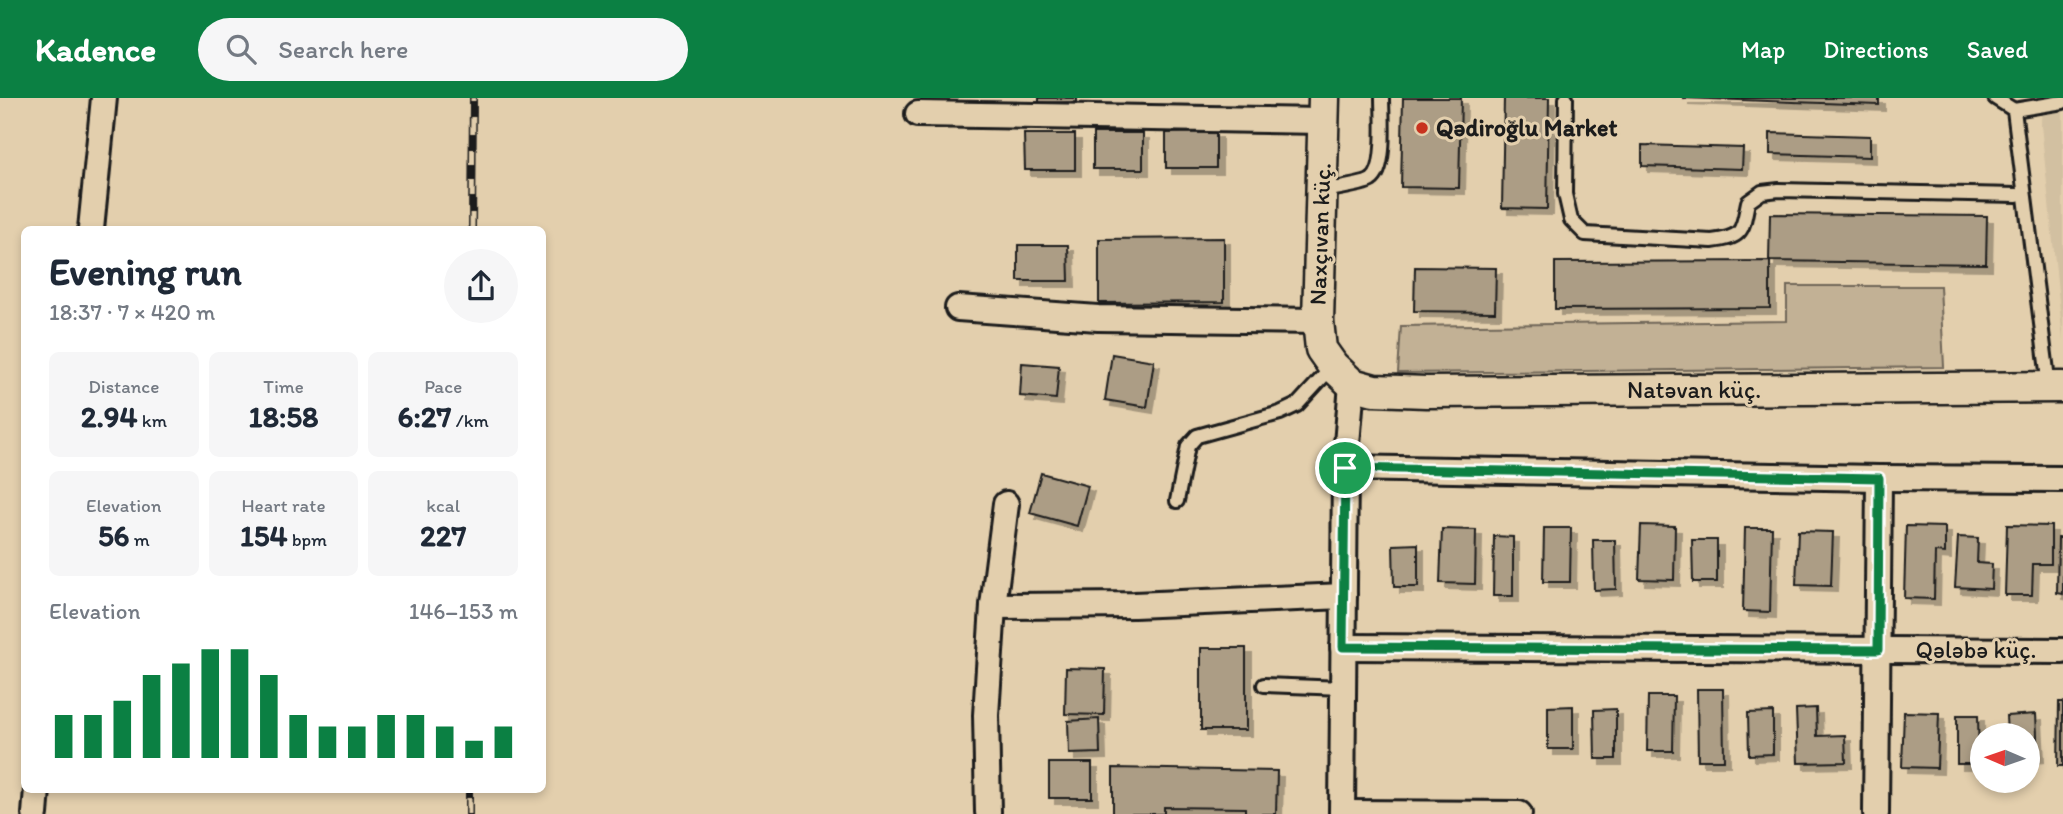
<!DOCTYPE html>
<meta charset="utf-8">
<style>
body{margin:0;font-family:Itim,sans-serif;background:#f6f6f7;color:#1f2937;height:100vh;display:flex;flex-direction:column;font-size:26px;white-space:nowrap}
*{box-sizing:border-box;margin:0}
p{font-size:23px;color:#747a83}
.icon{flex:none;width:38px;height:38px;fill:none;stroke:currentColor;stroke-width:2;stroke-linecap:round;stroke-linejoin:round}
.map{position:relative;flex:1;overflow:hidden}
.details{position:absolute;left:21px;top:128px;width:525px;height:567px;display:flex;flex-direction:column;background:#fff;border-radius:10px;box-shadow:0 4px 10px #0003}
.details>*{flex:none}
.needle{width:46px;rotate:272deg}
.fabs{position:absolute;left:1970px;top:625px;display:grid;gap:14px}
.fabs a{display:grid;place-items:center;width:70px;height:70px;border-radius:50%;background:#fff;box-shadow:0 4px 10px #0003;font-size:35px}
.pin{position:absolute;display:grid;place-items:center;width:60px;height:60px;color:#fff;margin:-30px;border:4px solid #fff;border-radius:50%;box-shadow:0 2px 7px #0007}
.round{display:grid;place-items:center;flex:none;width:74px;height:74px;border-radius:37px;background:#f6f6f7}
.headline{display:flex;align-items:center;justify-content:space-between;height:119px;padding:0 28px}
h1{font-size:38px;font-weight:700;line-height:52px}
.metrics{display:grid;grid-template-columns:repeat(3,1fr);gap:10px;height:119px;padding:7px 28px}
.metrics div{display:grid;align-content:center;border-radius:10px;background:#f6f6f7;text-align:center}
.metrics b{font-size:30px;font-weight:700}
.metrics small{font-size:19px;font-weight:400}
.metrics p{font-size:19px}
.chart{height:196px;padding:14px 28px}
.chart p{display:flex;justify-content:space-between}
.chart svg{width:100%;height:126px;margin-top:7px;stroke:#0b8043;stroke-width:6}
header{display:flex;align-items:center;gap:42px;box-sizing:border-box;height:98px;padding:0 35px;background:#0b8043;color:#fff}
header strong{font-size:33px}
nav{display:flex;gap:38px;margin-inline-start:auto;font-size:24px}
.search{width:490px;height:63px;background:#f6f6f7;display:flex;align-items:center;gap:18px;box-sizing:border-box;padding:0 24px;border-radius:38px;color:#747a83;font-size:26px}
.map>svg:first-child{display:block}
.built{fill:#d2c0a1}
.green{fill:#c2b195;stroke:#6f6658;stroke-width:2}
.building{fill:#ac9d85;stroke:#1c1c1c;stroke-width:2;filter:url(#shadow)}
.lines{fill:none;stroke-linecap:round;stroke-linejoin:round}
.service-casing{stroke:#1c1c1c;stroke-width:18}
.minor-casing{stroke:#1c1c1c;stroke-width:30}
.tertiary-casing{stroke:#1c1c1c;stroke-width:35}
.service{stroke:#e3cfad;stroke-width:12}
.minor{stroke:#e3cfad;stroke-width:24}
.tertiary{stroke:#e3cfad;stroke-width:30}
.rail-casing{stroke:#1c1c1c;stroke-width:8}
.rail{stroke:#e3cfad;stroke-width:5;stroke-dasharray:16;stroke-linecap:butt}
.route-casing{stroke:#fff;stroke-width:14}
.route{stroke:#0b8043;stroke-width:9}
.poi-dot{fill:#c8321e;stroke:#e3cfad;stroke-width:2.5}
.labels{text-anchor:middle;stroke-width:6;stroke-linejoin:round;paint-order:stroke}
.poi-label{font-size:24px;font-weight:bold;fill:#1c1c1c;stroke:#e3cfad;text-anchor:start}
.street-label{font-size:24px;fill:#1c1c1c;stroke:#e3cfad}
</style>
<header>
<strong>Kadence</strong>
<div class="search"><svg class="icon" aria-label="search" viewBox="0 0 24 24"><circle cx="10" cy="10" r="6"/><path d="M15 15l6 6"/></svg>Search here</div>
<nav><a>Map</a><a>Directions</a><a>Saved</a></nav>
</header>
<div class="map">
<svg width="2063" height="716" viewBox="0 0 2063 716">
<defs>
<filter id="shadow"><feDropShadow dx="6" dy="6" stdDeviation="0" flood-color="#0004"/></filter>
</defs>
<rect width="100%" height="100%" fill="#e3cfad"/>
<filter id="ink" filterUnits="userSpaceOnUse"><feTurbulence type="fractalNoise" baseFrequency=".0143" numOctaves="2"/><feDisplacementMap in="SourceGraphic" scale="14" xChannelSelector="R" yChannelSelector="G"/><feConvolveMatrix kernelMatrix="1 2 1 2 8 2 1 2 1" color-interpolation-filters="sRGB"/></filter>
<g filter="url(#ink)">
<path class="built" d="M2042 0H2063V242L2041 27Z"/>
<path class="green" d="M1787 188H1940L1944 269 1398 275 1401 228 1787 223Z"/>
<g class="building">
<path d="M1039 0H1077V4L1039 5Z"/>
<path d="M1403 0H1461L1459 90 1401 89Z"/>
<path d="M1504 0H1549L1547 111 1502 110Z"/>
<path d="M1682 0H1879V7Z"/>
<path d="M1216 34V70H1166V35Z"/>
<rect x="1093" y="35" width="50" height="36"/>
<path d="M1770 35 1870 38V59L1770 56Z"/>
<path d="M1024 36H1075V72H1025Z"/>
<path d="M1642 47 1743 50 1742 71 1642 68Z"/>
<path d="M1770 116 1987 118 1986 166 1769 163Z"/>
<path d="M1224 140V204L1099 205V141Z"/>
<path d="M1018 147H1068L1069 183H1018Z"/>
<path d="M1770 163V210L1555 211V164Z"/>
<path d="M1415 169 1496 170 1495 214 1414 213Z"/>
<path d="M1112 256 1154 263 1147 309 1105 302Z"/>
<path d="M1022 265 1059 268 1056 301 1020 298Z"/>
<path d="M1041 375 1088 388 1077 428 1030 415Z"/>
<path d="M1641 427 1675 428 1674 482 1639 481Z"/>
<path d="M2007 427 2051 428V466H2033L2032 497H2005Z"/>
<path d="M1906 428 1945 429V455L1935 454 1934 501 1904 500Z"/>
<path d="M1544 430H1571L1570 484H1543Z"/>
<path d="M1745 430H1772L1770 514 1743 513Z"/>
<path d="M1442 431 1476 432 1475 486 1440 485Z"/>
<path d="M1798 433 1833 434 1831 488 1796 487Z"/>
<path d="M1494 438 1513 439V498H1493Z"/>
<path d="M1958 439 1978 440 1977 465 1992 466 1991 491 1955 489Z"/>
<path d="M2058 440H2063V496L2057 495Z"/>
<path d="M1593 442H1615L1616 491 1594 492Z"/>
<path d="M1692 442H1717V484H1693Z"/>
<path d="M1418 446V489H1394L1393 447Z"/>
<rect x="1201" y="550" width="45" height="82"/>
<path d="M1066 570 1105 571 1104 617 1065 616Z"/>
<path d="M1697 591H1723L1724 662H1698Z"/>
<path d="M1648 598H1674L1673 653H1647Z"/>
<path d="M2059 604H2063V668H2058Z"/>
<path d="M1573 608V651H1548V609Z"/>
<path d="M1816 610 1817 638 1845 637 1846 664 1798 665 1796 611Z"/>
<path d="M1616 611V661H1595L1594 612Z"/>
<path d="M1773 614V656L1749 657 1748 615Z"/>
<path d="M1904 614 1939 615 1937 670 1902 669Z"/>
<path d="M2036 616 2038 658 2028 659V637H2007L2006 618Z"/>
<path d="M1957 617H1978L1979 666H1957Z"/>
<path d="M1099 621 1100 655 1069 656 1068 623Z"/>
<rect x="1049" y="665" width="43" height="35"/>
<path d="M1113 670 1277 673 1276 716H1245V710L1164 709V716H1113Z"/>
</g>
<g class="lines">
<g class="service-casing">
<g id="service">
<path d="M1566 0 1565 96 1571 122 1585 136 1712 143C1744 139 1742 133 1748 104L1762 94 1779 92 2017 97"/>
<path d="M1995 0 2014 12 2049 289"/>
<path d="M2014 12 2063 4"/>
<path d="M1322 93C1332 91 1364 87 1371 82 1387 72 1382 18 1382 0"/>
<path d="M1177 403 1188 348 1197 338 1280 315 1297 307 1333 268"/>
<path d="M1264 587 1343 590"/>
</g>
</g>
<g class="minor-casing">
<g id="minor">
<path d="M918 16 1323 23"/>
<path d="M91 131 104 0"/>
<path d="M958 210 1098 220 1318 223"/>
<path d="M1345 370 1879 380 2063 381"/>
<path d="M993 508 1134 507 1344 498"/>
<path d="M1343 549 2063 553"/>
<path d="M988 714 986 617 993 508 1006 406"/>
<path d="M1342 715 1519 716"/>
<path d="M35 716 37 691"/>
<path d="M1342 716 1345 370 1352 286"/>
<path d="M1876 716 1879 380"/>
</g>
</g>
<g class="tertiary-casing">
<path id="tertiary" d="M1324 0 1318 223 1321 251 1333 268 1352 286 1374 292 1426 294 2063 289"/>
</g>
<use href="#service" class="service"/>
<use href="#minor" class="minor"/>
<use href="#tertiary" class="tertiary"/>
<g class="rail-casing">
<g id="rail">
<path d="M472 131 473 0"/>
<path d="M469 716V691"/>
</g>
</g>
<use href="#rail" class="rail"/>
</g>
</g>
<g class="lines" filter="url(#ink)">
<g class="route-casing">
<path id="route" d="M1345 370 1879 380 1878 552 1343 549Z"/>
</g>
<use href="#route" class="route"/>
</g>
<circle class="poi-dot" cx="1422" cy="30" r="7"/>
<g class="labels">
<g class="poi-label">
<text x="1436" y="38">Qədiroğlu Market</text>
</g>
<g class="street-label">
<text transform="translate(1320 136) rotate(-88)" y="8">Naxçıvan küç.</text>
<text x="1694" y="300">Natəvan küç.</text>
<text x="1976" y="560">Qələbə küç.</text>
</g>
</g>
</svg>
<div class="fabs">
<a><svg class="needle" viewBox="-14 -14 28 28"><path d="M0-13l5 13h-10z" fill="#e53935"/><path d="M0 13l5-13h-10z" fill="#747a83"/></svg></a>
</div>
<div class="pin" style="left:1345px;top:370px;background:#1e9e55"><svg class="icon" aria-label="arrive" viewBox="0 0 24 24"><path d="M6 21V4h12l-3 4 3 4H6"/></svg></div>
<section class="details">
<div class="headline"><div><h1>Evening run</h1><p>18:37 · 7 × 420 m</p></div><a class="round"><svg class="icon" aria-label="share" viewBox="0 0 24 24"><path d="M12 15V3M7 8l5-5 5 5M5 13v7h14v-7"/></svg></a></div>
<div class="metrics">
<div><p>Distance</p><b>2.94<small> km</small></b></div>
<div><p>Time</p><b>18:58</b></div>
<div><p>Pace</p><b>6:27<small> /km</small></b></div>
</div>
<div class="metrics">
<div><p>Elevation</p><b>56<small> m</small></b></div>
<div><p>Heart rate</p><b>154<small> bpm</small></b></div>
<div><p>kcal</p><b>227</b></div>
</div>
<div class="chart"><p><span>Elevation</span>146–153 m</p>
<svg viewBox="0 0 160 44" preserveAspectRatio="none"><path d="M5 44V29M15 44V29M25 44V24M35 44V15M45 44V11M55 44V6M65 44V6M75 44V15M85 44V29M95 44V33M105 44V33M115 44V29M125 44V29M135 44V33M145 44V38M155 44V33"/></svg>
</div>
</section>
</div>
